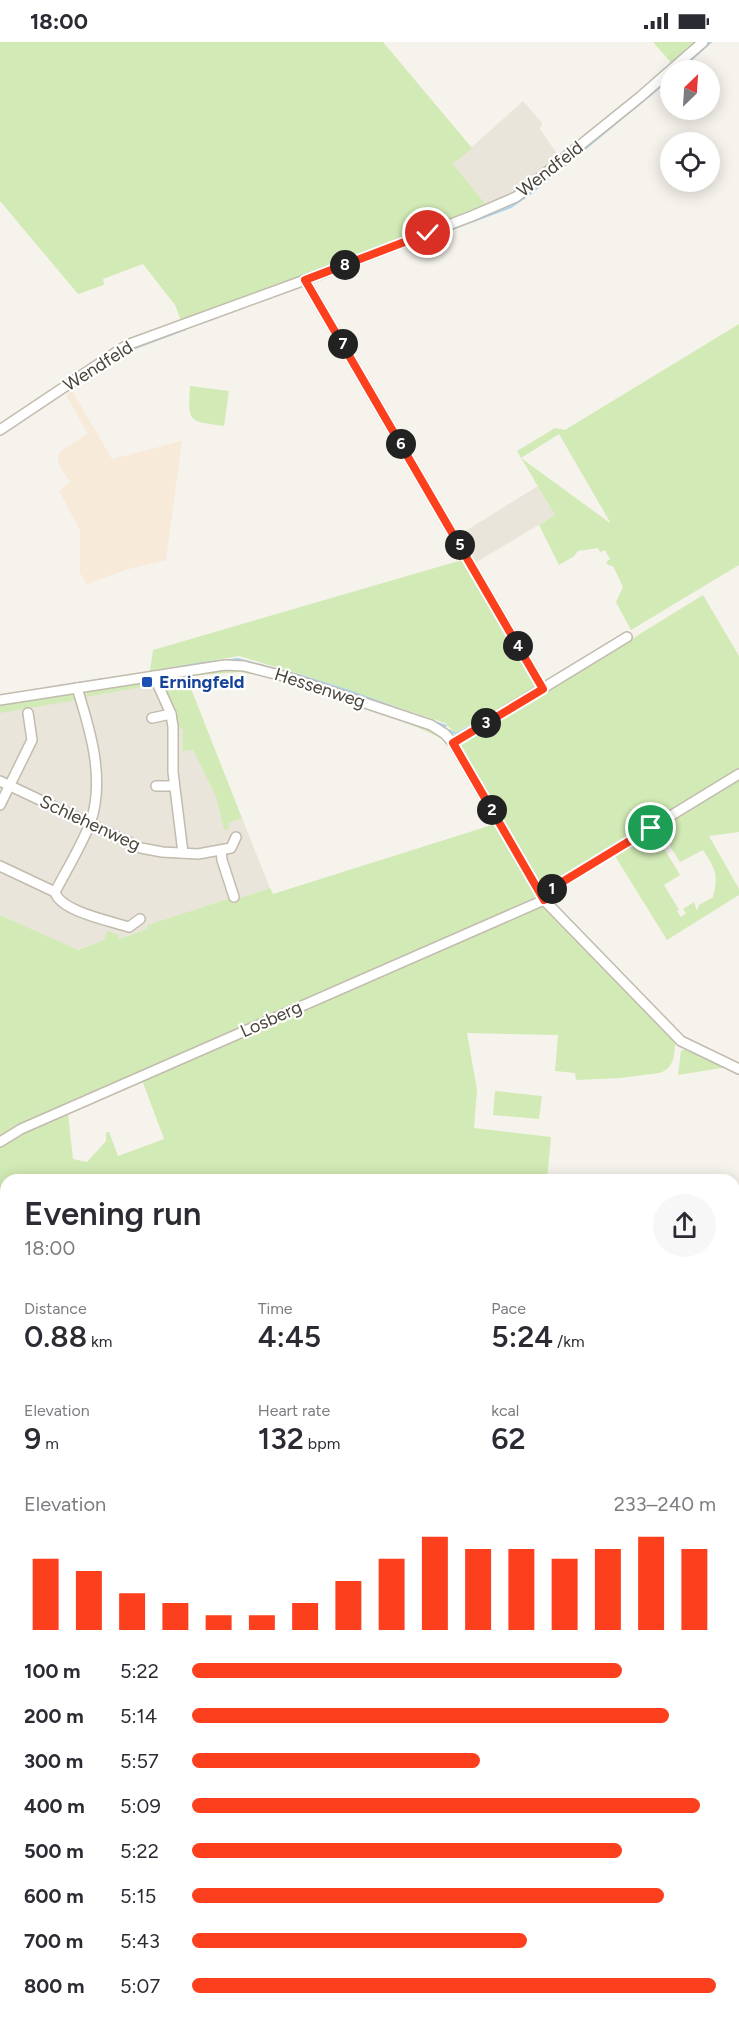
<!DOCTYPE html>
<meta charset="utf-8">
<style>
body{margin:0;font-family:Figtree,sans-serif;background:#f7f7f7;color:#2b2b33;height:100vh;display:flex;flex-direction:column;font-size:22px;white-space:nowrap}
*{box-sizing:border-box;margin:0}
p{font-size:20px;color:#7c7c81}
.icon{flex:none;width:33px;height:33px;fill:none;stroke:currentColor;stroke-width:2;stroke-linecap:round;stroke-linejoin:round}
.map{position:relative;flex:1;overflow:hidden}
.sheet{position:absolute;left:0px;top:1132px;width:740px;height:848px;display:flex;flex-direction:column;background:#fff;border-radius:18px 18px 0 0;box-shadow:0 3px 15px #0003}
.sheet>*{flex:none}
.needle{width:39px;rotate:25deg}
.fabs{position:absolute;left:660px;top:18px;display:grid;gap:12px}
.fabs a{display:grid;place-items:center;width:60px;height:60px;border-radius:50%;background:#fff;box-shadow:0 3px 15px #0003;font-size:30px}
.pin{position:absolute;display:grid;place-items:center;width:51px;height:51px;color:#fff;margin:-26px;border:3px solid #fff;border-radius:50%;box-shadow:0 2px 6px #0007}
.km{position:absolute;width:30px;height:30px;margin:-15px;border-radius:50%;background:#222;color:#fff;font-size:16px;line-height:30px;text-align:center}
.round{display:grid;place-items:center;flex:none;width:63px;height:63px;border-radius:32px;background:#f7f7f7}
.headline{display:flex;align-items:center;justify-content:space-between;height:102px;padding:0 24px}
h1{font-size:33px;font-weight:600;line-height:45px}
.metrics{display:grid;grid-template-columns:repeat(3,1fr);gap:9px;height:102px;padding:6px 24px}
.metrics div{display:grid;align-content:center}
.metrics b{font-size:30px;font-weight:600}
.metrics small{font-size:16px;font-weight:400}
.metrics p{font-size:16px}
.chart{height:168px;padding:12px 24px}
.chart p{display:flex;justify-content:space-between}
.chart svg{width:100%;height:108px;margin-top:6px;stroke:#fc3f1d;stroke-width:6}
ul{padding:0 24px;list-style:none;font-size:20px}
li{display:grid;grid-template-columns:96px 72px 1fr;align-items:center;height:45px}
li i{height:15px;border-radius:8px;background:#fc3f1d}
.status{display:flex;justify-content:space-between;align-items:center;height:42px;padding:0 30px;background:#fff;direction:ltr}
.status svg{height:16px;fill:currentColor}
.map>svg:first-child{display:block}
.residential{fill:#eae5da}
.commercial{fill:#f7ead8}
.green{fill:#d2eab5;fill-rule:evenodd}
.lines{fill:none;stroke-linecap:round;stroke-linejoin:round}
.stream{stroke:#a9d4f2;stroke-width:2}
.minor-casing{stroke:#c2bbae;stroke-width:12}
.tertiary-casing{stroke:#c2bbae;stroke-width:14}
.minor{stroke:#fff;stroke-width:9}
.tertiary{stroke:#fff;stroke-width:10}
.route-casing{stroke:#fff;stroke-width:12}
.route{stroke:#fc3f1d;stroke-width:8}
.transit-dot{fill:#1a4fb4;stroke:#fff;stroke-width:2}
.labels{text-anchor:middle;stroke-width:4.5;stroke-linejoin:round;paint-order:stroke}
.street-label{font-size:18px;fill:#4b4439;stroke:#fff}
.transit-label{font-size:18px;font-weight:bold;fill:#164399;stroke:#fff;text-anchor:start}
</style>
<div class="status"><b>18:00</b><svg viewBox="0 0 49 12"><path d="M0 12V9h3v3zM5 12V6h3v6zM10 12V3h3v9zM15 12V0h3v12zM26 1h20v11H26zM47 4h2v5h-2z"/></svg></div>
<div class="map">
<svg width="739" height="1979" viewBox="0 0 739 1979">
<rect width="100%" height="100%" fill="#f6f3ec"/>
<g class="residential">
<path d="M523 59 542 81 540 87 560 116 511 156 488 165 453 122Z"/>
<path d="M538 444 555 473 475 521 459 493Z"/>
<path d="M161 632V641L170 664 184 686 182 708H193L216 755 224 788 228 781 242 776 270 846 237 857 230 856 149 883 147 887 118 897 104 898 77 908 0 873V658Z"/>
<path d="M734 1656 739 1657V1732L734 1731Z"/>
<path d="M5 1675 6 1974H236V1979H0V1676Z"/>
</g>
<path class="commercial" d="M72 349 112 417 182 399 166 518 125 528 87 542 80 531V488L59 449 70 440 58 421V413L63 407 88 392 66 353Z"/>
<g class="green">
<path d="M0 0H383L472 106 453 122 488 165 181 279 175 263 143 222 103 237 104 243 78 252 0 159Z"/>
<path d="M653 0H698L673 23Z"/>
<path d="M739 282V523L631 588 616 560 623 545 613 524 608 523 606 520 610 517 605 508 600 510 598 506 578 509 573 515 559 523 539 483 555 473 517 409 555 386 565 388ZM559 392 610 480V481L521 416Z"/>
<path d="M190 344 229 349 224 384C188 379 188 381 190 344Z"/>
<path d="M462 518 537 645 455 691 445 681 303 633 239 614 150 629 153 608Z"/>
<path d="M703 553 739 614V727L546 846 547 849 543 848 459 704V699L546 650Z"/>
<path d="M237 625 290 639 423 684 446 699C389 669 319 652 258 633L240 630 186 634 242 776 228 781 229 787 224 788 216 755 193 708 182 709 183 687 176 686 177 674 161 641 164 635Z"/>
<path d="M148 638 153 643 85 655 86 650 88 648Z"/>
<path d="M69 651H73L77 658 0 671V662Z"/>
<path d="M739 738V790L709 794 739 847V853L667 898 615 814 648 794 659 798 680 833 664 843 679 868 677 869 681 875 686 871 683 867 694 860 697 869 699 863 713 855C719 833 715 826 703 808L680 820 659 787Z"/>
<path d="M495 782 536 852 532 859 0 1096V873L78 908 104 898 107 889 119 893V897L147 887 148 883 230 856 237 857 270 846 273 852Z"/>
<path d="M545 865 675 999C675 1013 674 1027 659 1031L620 1036 576 1038 575 1031 555 1029 558 993 467 991 477 1048 474 1086 551 1095 547 1138H6V1292H0V1104L19 1092 68 1071 73 1117 87 1120 106 1099V1090H109L118 1114 164 1097 142 1038 535 866Z"/>
<path d="M689 1006 728 1025 678 1033 681 1009Z"/>
<path d="M495 1049 542 1054 539 1077 493 1073Z"/>
<path d="M0 1296H6V1576H2L0 1583Z"/>
<path d="M6 1592V1647L0 1646V1602Z"/>
<path d="M739 1894V1979H510L511 1974H734V1899Z"/>
<path d="M251 1974H319L324 1979H250Z"/>
<path d="M397 1974H457L456 1979H393Z"/>
</g>
<g class="lines">
<g class="stream">
<path d="M680 28 711 0"/>
<path d="M407 204 511 165 530 152 670 37"/>
<path d="M199 282 247 264"/>
<path d="M122 311 186 287"/>
<path d="M158 629 202 621 238 617 299 633 349 649 446 684"/>
<path d="M58 644 103 637"/>
<path d="M449 688 456 692 498 669"/>
<path d="M734 1852 739 1853"/>
<path d="M690 1974 715 1979"/>
</g>
<g class="minor-casing">
<g id="minor">
<path d="M305 238 543 647"/>
<path d="M0 388 127 303 305 238 472 174 516 155 640 55 703 0"/>
<path d="M154 634 171 672 173 685V730L183 811"/>
<path d="M0 658 225 623 244 624 287 635 431 683 445 692 453 701 544 858 681 999 739 1027"/>
<path d="M152 676 171 672"/>
<path d="M453 701 627 595"/>
<path d="M0 739 141 806 162 810 198 812 231 806 236 795"/>
<path d="M156 744H174"/>
<path d="M0 763 32 698 28 671"/>
<path d="M221 809 222 818 234 855"/>
<path d="M0 824 55 850C60 869 110 879 129 885L140 877"/>
<path d="M55 850C67 827 82 803 91 779 105 736 90 687 77 646"/>
<path d="M0 1100 21 1087 544 858 554 845 739 732"/>
<path d="M0 1294H6"/>
<path d="M734 1473 739 1472"/>
<path d="M0 1597 6 1587"/>
<path d="M734 1694 739 1695"/>
<path d="M734 1803 739 1804"/>
<path d="M0 1850 6 1852"/>
<path d="M0 1973 13 1979"/>
<path d="M140 1975 150 1979"/>
<path d="M37 1979 39 1974"/>
</g>
</g>
<g class="tertiary-casing">
<g id="tertiary">
<path d="M734 1325 739 1317"/>
<path d="M0 1740H6"/>
</g>
</g>
<use href="#minor" class="minor"/>
<use href="#tertiary" class="tertiary"/>
</g>
<g class="lines">
<g class="route-casing">
<path id="route" d="M428 191 305 238 543 647 453 701 544 858 554 845 651 786"/>
</g>
<use href="#route" class="route"/>
</g>
<rect class="transit-dot" x="141" y="634" width="12" height="12" rx="3"/>
<g class="labels">
<g class="street-label">
<text transform="translate(550 127) rotate(-38)" y="6">Wendfeld</text>
<text transform="translate(98 324) rotate(-32)" y="6">Wendfeld</text>
<text transform="translate(320 646) rotate(18)" y="6">Hessenweg</text>
<text transform="translate(90 781) rotate(25)" y="6">Schlehenweg</text>
<text transform="translate(271 977) rotate(-24)" y="6">Losberg</text>
</g>
<g class="transit-label">
<text x="159" y="646">Erningfeld</text>
</g>
</g>
</svg>
<div class="fabs">
<a><svg class="needle" viewBox="-14 -14 28 28"><path d="M0-13l5 13h-10z" fill="#e53935"/><path d="M0 13l5-13h-10z" fill="#7c7c81"/></svg></a>
<a><svg class="icon" aria-label="locate" viewBox="0 0 24 24"><circle cx="12" cy="12" r="6"/><path d="M12 2v4M12 18v4M2 12h4M18 12h4"/></svg></a>
</div>
<div class="pin" style="left:651px;top:786px;background:#1e9e55"><svg class="icon" aria-label="arrive" viewBox="0 0 24 24"><path d="M6 21V4h12l-3 4 3 4H6"/></svg></div>
<div class="pin" style="left:428px;top:191px;background:#d93025"><svg class="icon" aria-label="check" viewBox="0 0 24 24"><path d="M5 12l5 5 9-10"/></svg></div>
<b class="km" style="left:552px;top:847px">1</b>
<b class="km" style="left:492px;top:768px">2</b>
<b class="km" style="left:486px;top:681px">3</b>
<b class="km" style="left:518px;top:604px">4</b>
<b class="km" style="left:460px;top:503px">5</b>
<b class="km" style="left:401px;top:402px">6</b>
<b class="km" style="left:343px;top:302px">7</b>
<b class="km" style="left:345px;top:223px">8</b>
<section class="sheet">
<div class="headline"><div><h1>Evening run</h1><p>18:00</p></div><a class="round"><svg class="icon" aria-label="share" viewBox="0 0 24 24"><path d="M12 15V3M7 8l5-5 5 5M5 13v7h14v-7"/></svg></a></div>
<div class="metrics">
<div><p>Distance</p><b>0.88<small> km</small></b></div>
<div><p>Time</p><b>4:45</b></div>
<div><p>Pace</p><b>5:24<small> /km</small></b></div>
</div>
<div class="metrics">
<div><p>Elevation</p><b>9<small> m</small></b></div>
<div><p>Heart rate</p><b>132<small> bpm</small></b></div>
<div><p>kcal</p><b>62</b></div>
</div>
<div class="chart"><p><span>Elevation</span>233–240 m</p>
<svg viewBox="0 0 160 44" preserveAspectRatio="none"><path d="M5 44V15M15 44V20M25 44V29M35 44V33M45 44V38M55 44V38M65 44V33M75 44V24M85 44V15M95 44V6M105 44V11M115 44V11M125 44V15M135 44V11M145 44V6M155 44V11"/></svg>
</div>
<ul>
<li><b>100 m</b>5:22<i style="width:82%"></i></li>
<li><b>200 m</b>5:14<i style="width:91%"></i></li>
<li><b>300 m</b>5:57<i style="width:55%"></i></li>
<li><b>400 m</b>5:09<i style="width:97%"></i></li>
<li><b>500 m</b>5:22<i style="width:82%"></i></li>
<li><b>600 m</b>5:15<i style="width:90%"></i></li>
<li><b>700 m</b>5:43<i style="width:64%"></i></li>
<li><b>800 m</b>5:07<i style="width:100%"></i></li>
</ul>
</section>
</div>
